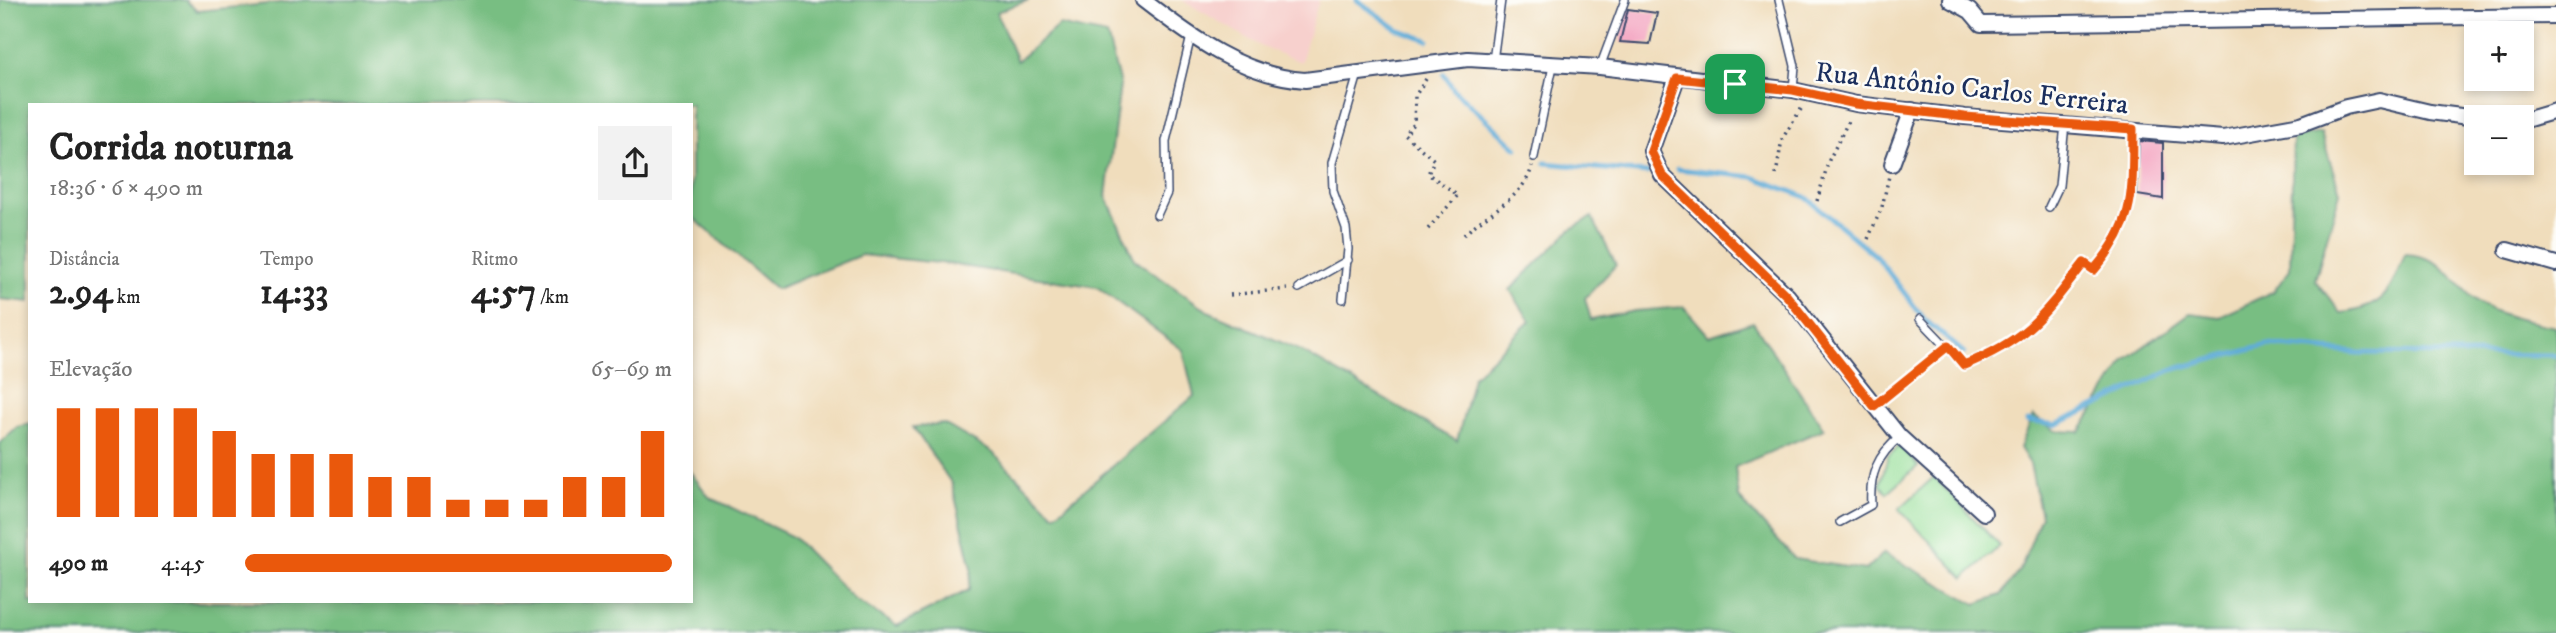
<!DOCTYPE html>
<html lang="pt">
<meta charset="utf-8">
<style>
body{margin:0;font-family:"IM FELL DW Pica",serif;background:#f2f2f2;color:#222;height:100vh;display:flex;flex-direction:column;font-size:26px;white-space:nowrap}
*{box-sizing:border-box;margin:0}
p{font-size:23px;color:#767676}
.icon{flex:none;width:38px;height:38px;fill:none;stroke:currentColor;stroke-width:2;stroke-linecap:round;stroke-linejoin:round}
.map{position:relative;flex:1;overflow:hidden}
.side{position:absolute;left:28px;top:103px;width:665px;height:500px;display:flex;flex-direction:column;background:#fff;border-radius:0px;box-shadow:0 4px 10px #0003}
.side>*{flex:none}
.fabs{position:absolute;left:2464px;top:21px;display:grid;gap:14px}
.fabs a{display:grid;place-items:center;width:70px;height:70px;border-radius:0px;background:#fff;box-shadow:0 4px 10px #0003;font-size:35px}
.pin{position:absolute;display:grid;place-items:center;width:60px;height:60px;color:#fff;margin:-30px;border-radius:14px;box-shadow:0 4px 10px #0006}
.round{display:grid;place-items:center;flex:none;width:74px;height:74px;border-radius:0px;background:#f2f2f2}
.summary{display:flex;align-items:center;justify-content:space-between;height:119px;padding:0 21px}
h1{font-size:38px;font-weight:700;line-height:52px}
.metrics{display:grid;grid-template-columns:repeat(3,1fr);gap:10px;height:119px;padding:7px 21px}
.metrics div{display:grid;align-content:center}
.metrics b{font-size:35px;font-weight:700}
.metrics small{font-size:19px;font-weight:400}
.metrics p{font-size:19px}
.chart{height:196px;padding:14px 21px}
.chart p{display:flex;justify-content:space-between}
.chart svg{width:100%;height:126px;margin-top:7px;stroke:#ea580c;stroke-width:6}
ul{padding:0 21px;list-style:none;font-size:23px}
li{display:grid;grid-template-columns:112px 84px 1fr;align-items:center;height:52px}
li i{height:18px;border-radius:9px;background:#ea580c}
.map>svg:first-child{display:block}
.built{fill:#f7d0cd}
.green{fill:#95df9a;stroke:#58877c;stroke-width:2}
.forest{fill:#78be82;stroke:#4a7670;stroke-width:2}
.lines{fill:none;stroke-linecap:round;stroke-linejoin:round}
.stream{stroke:#5facd8;stroke-width:5}
.building{fill:#f4a9c4}
.service-casing{stroke:#3b496c;stroke-width:10}
.minor-casing{stroke:#3b496c;stroke-width:18}
.path{stroke:#3b496c;stroke-width:3.5;stroke-dasharray:2 5;stroke-linecap:butt}
.service{stroke:#fff;stroke-width:7}
.minor{stroke:#fff;stroke-width:14}
.route-casing{stroke:#fff;stroke-width:14}
.route{stroke:#ea580c;stroke-width:9}
.labels{text-anchor:middle;stroke-width:5;stroke-linejoin:round;paint-order:stroke}
.street-label{font-size:28px;fill:#1b2f5e;stroke:#fdfcf7}
</style>
<div class="map">
<svg width="2556" height="633" viewBox="0 0 2556 633">
<rect width="100%" height="100%" fill="#fdfcf7"/>
<filter id="ink" filterUnits="userSpaceOnUse"><feTurbulence type="fractalNoise" baseFrequency=".0143" numOctaves="2"/><feDisplacementMap in="SourceGraphic" scale="14" xChannelSelector="R" yChannelSelector="G"/><feConvolveMatrix kernelMatrix="1 2 1 2 8 2 1 2 1" color-interpolation-filters="sRGB"/></filter>
<filter id="wash" filterUnits="userSpaceOnUse"><feTurbulence type="fractalNoise" baseFrequency=".00686" numOctaves="4" result="noise"/><feDisplacementMap in="SourceGraphic" scale="28" xChannelSelector="R" yChannelSelector="G"/><feGaussianBlur stdDeviation="1.57" result="paint"/><feColorMatrix in="noise" values="0 0 0 0 0 0 0 0 0 0 0 0 0 0 0 0 0 1.4 0 .05"/><feComposite in="paint" operator="in"/></filter>
<g filter="url(#wash)">
<rect width="100%" height="100%" fill="#f0ddbc"/>
<path class="built" d="M1182 0H1319L1301 62 1262 47Z"/>
<g class="green">
<path d="M1901 445 1918 466 1887 493 1880 485 1888 456Z"/>
<path d="M1934 477 2000 546 1964 578 1899 509Z"/>
</g>
<path class="forest" d="M0 0H185L197 11 307 0H1029L996 12 1017 61 1059 25 1107 35 1120 85 1106 196 1135 260 1208 311 1299 350 1457 441 1473 377 1530 321 1510 290 1570 230 1592 217 1616 265 1585 298 1591 320 1635 311 1684 307 1709 336 1753 322 1824 429 1735 467 1739 498 1795 559 1866 570 1884 553 1976 604 2001 595 2021 568 2041 516 2030 464 2020 448 2033 416 2056 431 2080 432 2125 360 2190 313 2220 317 2274 291 2290 269 2293 137 2321 133 2340 192 2315 280 2341 313C2384 308 2390 293 2405 254 2451 256 2455 292 2488 308 2508 318 2535 323 2556 327V633H0V443L17 427 30 424V602H691V473L709 497 793 537 854 599 897 626 969 590 972 568 952 484 913 427 944 424 992 452 1055 515 1194 396 1183 350 1097 287 949 264 861 255 776 289 691 216V105H30V302L0 299Z"/>
<g class="lines">
<g class="stream">
<path d="M1357 0 1397 29 1428 40"/>
<path d="M1444 74 1454 90 1517 148"/>
<path d="M1545 163 1647 173"/>
<path d="M1677 169 1753 177 1806 197 1876 256 1925 320 1964 353"/>
<path d="M2027 421 2056 425 2171 370 2268 345 2359 353 2556 355"/>
</g>
</g>
<g id="blocks">
<g class="building">
<path d="M1628 9 1657 13 1650 44 1620 42Z"/>
<path d="M2139 141 2163 143V199L2137 195Z"/>
</g>
</g>
</g>
<g filter="url(#ink)">
<use href="#blocks" fill-opacity="0" stroke="#3b496c" stroke-width="2"/>
<g class="lines">
<g class="service-casing">
<g id="service">
<path d="M1779 0 1795 66 1793 90"/>
<path d="M1493 61 1501 0"/>
<path d="M1600 67 1625 0"/>
<path d="M1534 157 1553 66"/>
<path d="M2049 207 2059 186 2065 124"/>
<path d="M1157 215 1167 193 1166 141 1191 36"/>
<path d="M1299 288 1348 260"/>
<path d="M1343 299 1348 249 1346 228 1333 191 1332 163 1358 74"/>
<path d="M1920 319 1964 365C2028 340 2043 316 2084 263L2094 270C2137 220 2132 192 2133 130"/>
<path d="M1840 522 1871 505C1869 476 1877 455 1900 437"/>
</g>
</g>
<g class="minor-casing">
<g id="minor">
<path d="M1143 0C1191 37 1243 76 1305 80L1468 59 1600 67 1793 90 1856 104 1965 117 2223 138 2301 124 2346 107 2379 100 2430 112 2476 118"/>
<path d="M1950 0 1970 11 1981 24 2556 16"/>
<path d="M1677 78 1651 151 1662 175 1788 296 1900 437 1984 513"/>
<path d="M2522 121 2556 111"/>
<path d="M1892 164 1912 110"/>
<path d="M2507 250 2556 264"/>
</g>
</g>
<g class="path">
<path d="M1426 79 1415 96 1414 124 1405 135 1434 160 1428 174 1458 195 1428 229"/>
<path d="M1776 175 1782 139 1803 106"/>
<path d="M1817 201 1829 160 1850 118"/>
<path d="M1464 235C1485 213 1525 198 1532 166"/>
<path d="M1868 239 1882 207 1889 176"/>
<path d="M1230 295 1287 289"/>
<path d="M1887 395 1938 354"/>
</g>
<use href="#service" class="service"/>
<use href="#minor" class="minor"/>
</g>
</g>
<g class="lines" filter="url(#ink)">
<g class="route-casing">
<path id="route" d="M1677 78 1793 90 1856 104 1965 117 2133 129C2132 191 2137 220 2094 270L2084 263C2043 316 2028 339 1964 365L1948 346 1874 406 1787 296 1662 175 1651 151Z"/>
</g>
<use href="#route" class="route"/>
</g>
<g class="labels">
<g class="street-label">
<text transform="translate(1972 87) rotate(6)" y="10">Rua Antônio Carlos Ferreira</text>
</g>
</g>
</svg>
<div class="fabs">
<a>+</a>
<a>−</a>
</div>
<div class="pin" style="left:1735px;top:84px;background:#1e9e55"><svg class="icon" aria-label="arrive" viewBox="0 0 24 24"><path d="M6 21V4h12l-3 4 3 4H6"/></svg></div>
<section class="side">
<div class="summary"><div><h1>Corrida noturna</h1><p>18:36 · 6 × 490 m</p></div><a class="round"><svg class="icon" aria-label="share" viewBox="0 0 24 24"><path d="M12 15V3M7 8l5-5 5 5M5 13v7h14v-7"/></svg></a></div>
<div class="metrics">
<div><p>Distância</p><b>2.94<small> km</small></b></div>
<div><p>Tempo</p><b>14:33</b></div>
<div><p>Ritmo</p><b>4:57<small> /km</small></b></div>
</div>
<div class="chart"><p><span>Elevação</span>65–69 m</p>
<svg viewBox="0 0 160 44" preserveAspectRatio="none"><path d="M5 44V6M15 44V6M25 44V6M35 44V6M45 44V14M55 44V22M65 44V22M75 44V22M85 44V30M95 44V30M105 44V38M115 44V38M125 44V38M135 44V30M145 44V30M155 44V14"/></svg>
</div>
<ul>
<li><b>490 m</b>4:45<i style="width:100%"></i></li>
</ul>
</section>
</div>
